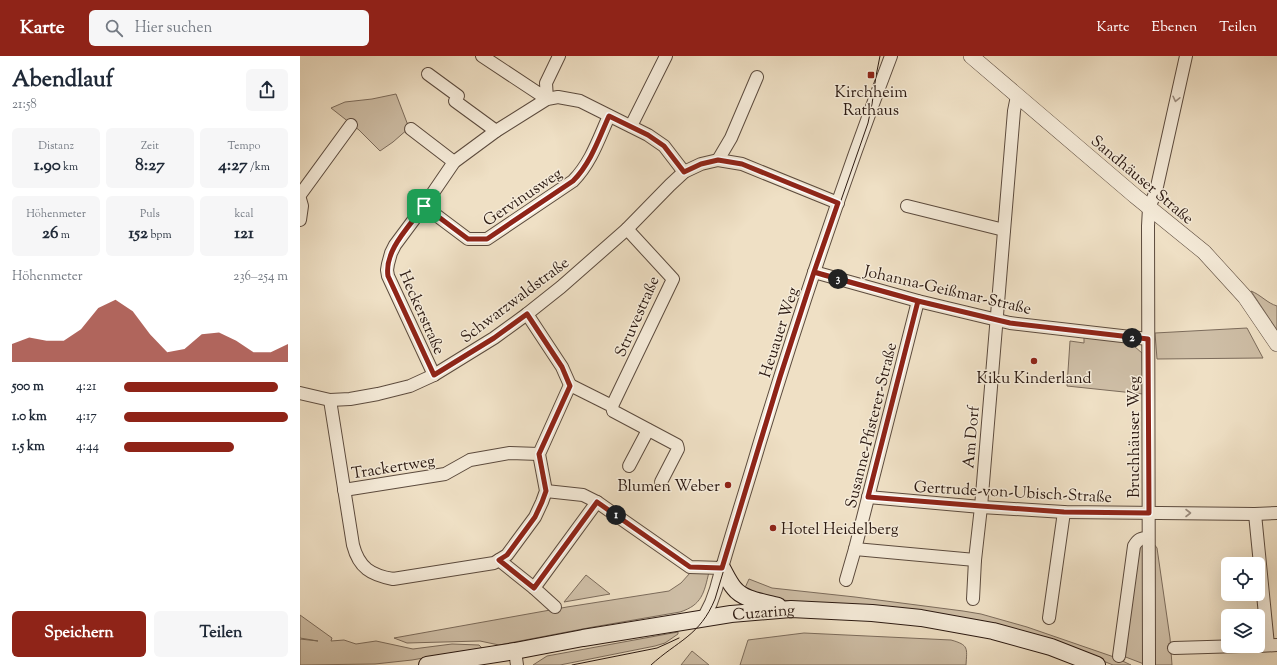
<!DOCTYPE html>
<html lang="de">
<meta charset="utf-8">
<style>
body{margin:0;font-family:"Sorts Mill Goudy",serif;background:#f6f6f7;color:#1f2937;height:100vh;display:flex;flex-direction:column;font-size:15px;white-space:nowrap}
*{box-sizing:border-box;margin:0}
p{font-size:13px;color:#747a83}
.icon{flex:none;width:22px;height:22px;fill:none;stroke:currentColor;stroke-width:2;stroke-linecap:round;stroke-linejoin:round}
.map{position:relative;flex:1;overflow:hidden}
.sheet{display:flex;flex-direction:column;background:#fff;width:300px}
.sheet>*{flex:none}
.fabs{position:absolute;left:921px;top:501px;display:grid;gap:8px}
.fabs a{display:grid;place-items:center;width:44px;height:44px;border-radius:6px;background:#fff;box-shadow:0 4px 16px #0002;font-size:20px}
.pin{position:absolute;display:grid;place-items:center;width:34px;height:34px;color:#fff;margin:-17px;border-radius:8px;box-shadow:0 2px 6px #0006}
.km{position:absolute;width:20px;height:20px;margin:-10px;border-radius:50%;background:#222;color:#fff;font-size:11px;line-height:20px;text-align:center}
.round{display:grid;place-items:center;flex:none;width:42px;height:42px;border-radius:6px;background:#f6f6f7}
.head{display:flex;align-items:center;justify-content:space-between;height:68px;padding:0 12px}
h1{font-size:22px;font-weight:800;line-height:30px}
.metrics{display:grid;grid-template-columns:repeat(3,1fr);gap:6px;height:68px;padding:4px 12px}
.metrics div{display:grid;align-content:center;border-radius:6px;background:#f6f6f7;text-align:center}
.metrics b{font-size:17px;font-weight:800}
.metrics small{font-size:11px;font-weight:400}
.metrics p{font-size:11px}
.chart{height:112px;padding:8px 12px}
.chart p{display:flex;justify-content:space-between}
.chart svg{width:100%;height:72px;margin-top:4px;fill:#8f2418;opacity:.7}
.primary-button{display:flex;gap:8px;margin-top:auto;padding:8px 12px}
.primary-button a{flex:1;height:46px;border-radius:6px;background:#8f2418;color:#fff;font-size:16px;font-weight:800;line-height:46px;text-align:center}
.primary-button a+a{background:#f6f6f7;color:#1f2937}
ul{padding:0 12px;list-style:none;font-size:13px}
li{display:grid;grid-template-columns:64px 48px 1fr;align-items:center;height:30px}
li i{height:10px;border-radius:5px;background:#8f2418}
header{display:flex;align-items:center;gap:24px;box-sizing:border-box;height:56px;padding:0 20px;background:#8f2418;color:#fff}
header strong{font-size:19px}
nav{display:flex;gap:22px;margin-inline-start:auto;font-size:14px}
.search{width:280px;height:36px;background:#f6f6f7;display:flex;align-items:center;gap:10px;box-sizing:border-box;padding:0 14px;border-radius:6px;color:#747a83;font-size:15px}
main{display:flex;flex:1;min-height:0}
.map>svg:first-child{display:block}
.green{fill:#cebea6;stroke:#7c6c5c}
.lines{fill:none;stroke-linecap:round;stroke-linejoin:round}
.minor-casing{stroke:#5c4b3e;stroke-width:14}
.tertiary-casing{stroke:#5c4b3e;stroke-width:16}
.secondary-casing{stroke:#2b1911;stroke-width:18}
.minor{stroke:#f5ebd9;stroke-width:12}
.tertiary{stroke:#f5ebd9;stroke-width:15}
.secondary{stroke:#f5ebd9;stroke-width:16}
.tram{stroke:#2b1911;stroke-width:1}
.oneway{stroke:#9a8c7f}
.route-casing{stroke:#fff;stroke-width:8}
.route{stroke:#8f2418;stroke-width:5}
.poi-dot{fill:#8f2418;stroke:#f5ebd9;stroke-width:1.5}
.labels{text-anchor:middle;stroke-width:3;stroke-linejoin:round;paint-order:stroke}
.poi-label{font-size:16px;fill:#2b1911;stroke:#f5ebd9}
.street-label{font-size:16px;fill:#2b1911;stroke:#f5ebd9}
</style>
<header>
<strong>Karte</strong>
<div class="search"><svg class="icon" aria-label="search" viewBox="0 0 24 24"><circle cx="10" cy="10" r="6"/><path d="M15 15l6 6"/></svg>Hier suchen</div>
<nav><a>Karte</a><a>Ebenen</a><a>Teilen</a></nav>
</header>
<main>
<section class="sheet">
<div class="head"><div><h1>Abendlauf</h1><p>21:58</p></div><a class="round"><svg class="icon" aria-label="share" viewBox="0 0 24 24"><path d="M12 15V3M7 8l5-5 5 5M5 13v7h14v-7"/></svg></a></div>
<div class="metrics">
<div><p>Distanz</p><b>1.90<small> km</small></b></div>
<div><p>Zeit</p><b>8:27</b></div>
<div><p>Tempo</p><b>4:27<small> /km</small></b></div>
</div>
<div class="metrics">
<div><p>Höhenmeter</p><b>26<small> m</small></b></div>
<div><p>Puls</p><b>152<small> bpm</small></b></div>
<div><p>kcal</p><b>121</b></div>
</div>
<div class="chart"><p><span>Höhenmeter</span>236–254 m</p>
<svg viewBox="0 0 160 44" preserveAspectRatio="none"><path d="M0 44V33L10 29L20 31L30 31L40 24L50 11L60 6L70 13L80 27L90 38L100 36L110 27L120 26L130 31L140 38L150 38L160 33V44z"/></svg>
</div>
<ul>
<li><b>500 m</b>4:21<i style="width:94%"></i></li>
<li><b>1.0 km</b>4:17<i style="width:100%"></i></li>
<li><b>1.5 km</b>4:44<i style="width:67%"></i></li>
</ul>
<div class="primary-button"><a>Speichern</a><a>Teilen</a></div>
</section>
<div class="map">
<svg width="977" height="609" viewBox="0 0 977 609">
<rect width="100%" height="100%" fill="#efe0c5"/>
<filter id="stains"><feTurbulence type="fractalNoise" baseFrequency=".005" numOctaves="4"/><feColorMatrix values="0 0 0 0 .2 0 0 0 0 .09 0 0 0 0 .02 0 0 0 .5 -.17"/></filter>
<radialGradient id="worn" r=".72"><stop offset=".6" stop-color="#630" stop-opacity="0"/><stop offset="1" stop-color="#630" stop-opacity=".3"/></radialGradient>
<g class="green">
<path d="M96 38 109 72 93 86 80 95 59 74 31 52 45 46 72 43Z"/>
<path d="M951 235C961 239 967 247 977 250V274Z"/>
<path d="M947 272 963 302 857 303 855 277Z"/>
<path d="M784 279 827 284 842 297 843 338 767 330 770 285 784 287Z"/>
<path d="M841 487 844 488V608L823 600 835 506Z"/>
<path d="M854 488 857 492 870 582 872 609H853Z"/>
<path d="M409 516C404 537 402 549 380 556L293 571 199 589 180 585 107 587 94 582 267 551 369 535 381 527 390 517Z"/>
<path d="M286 519 310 538 264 546Z"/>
<path d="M449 523 472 532 555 541 663 555 681 558 727 571 814 601 831 609H813L781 596 478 543 444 534Z"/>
<path d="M0 559 32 582 31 585 44 584 56 588 76 585 113 593 152 588 179 589 182 592 112 604 75 608 0 609V583L18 585 0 582Z"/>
<path d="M378 576V578L365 587 355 590 260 609H233L247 600Z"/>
<path d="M504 577 651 584C669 589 667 592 666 609H440L448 584Z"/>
<path d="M392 595 409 609H381Z"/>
</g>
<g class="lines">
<g class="minor-casing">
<g id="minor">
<path d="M182 0 247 43 246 27 259 0"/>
<path d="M128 18 158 40 155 45 196 75"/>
<path d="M331 70 366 0"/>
<path d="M111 73 154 106"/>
<path d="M418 104 431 82 457 21"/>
<path d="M0 139 51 69"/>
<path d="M0 143 2 150 0 164"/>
<path d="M124 150 168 183H187L273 125C291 107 299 82 309 60"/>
<path d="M607 150 704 174"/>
<path d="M514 216 618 245 710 267 848 283"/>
<path d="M134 319 88 220 87 214 88 208 91 197 95 189 124 150 154 106 196 75 247 43 258 41 280 45 348 79 364 90 384 116"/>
<path d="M270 329 312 350 313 355 377 389 378 393 361 426"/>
<path d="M0 337 30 344 50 343 78 338 110 330 134 319 194 282 227 258 261 231 327 173 370 129 384 116 401 108 418 104 442 108 538 147"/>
<path d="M30 344 53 489C59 512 71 519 93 523L194 507 207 499 235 461 242 446 246 435 239 398 270 329 262 311 227 258"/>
<path d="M312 350 373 223 327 173"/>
<path d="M329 410 348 374"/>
<path d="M44 434 145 418 170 404 210 397 239 398"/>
<path d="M246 435 283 439 297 446 390 511 422 512"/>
<path d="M568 441 681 451 764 456 955 458 977 457"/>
<path d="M955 458 968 589"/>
<path d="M555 493 675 504"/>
<path d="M199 504 234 532 297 446"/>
<path d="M546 524 555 493 618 245"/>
<path d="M234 532 255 551"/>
<path d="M673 543 675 504 681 451 714 55 717 40"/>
<path d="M749 562 764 456"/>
<path d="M403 563 411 547 416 533C429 485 445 437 459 389 499 258 542 128 591 0"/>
<path d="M958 590 977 589"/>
<path d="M874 592 941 590"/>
<path d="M215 595 217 609"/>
<path d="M819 600 834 490C838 483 841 482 848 482"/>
<path d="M849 609 848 170 849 152 856 135 886 0"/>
</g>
</g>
<g class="tertiary-casing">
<path id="tertiary" d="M671 0 835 140 904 196 945 241 977 288"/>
</g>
<g class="secondary-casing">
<g id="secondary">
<path d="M422 512C426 519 429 526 434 532 443 544 464 546 478 550"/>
<path id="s1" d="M127 609 215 595 283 582 431 558 491 553 572 557 621 562 693 575 751 591 797 609"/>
</g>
</g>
<use href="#minor" class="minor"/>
<use href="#tertiary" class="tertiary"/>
<use href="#secondary" class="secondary"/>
<g class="tram">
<path d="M272 609 357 592 366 588 379 582"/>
<path d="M351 609C377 585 400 580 415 543L491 292 516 216 568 67 572 48 576 20 580 0"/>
</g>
</g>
<defs><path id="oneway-chevron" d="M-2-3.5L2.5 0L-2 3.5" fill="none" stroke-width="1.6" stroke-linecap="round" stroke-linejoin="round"/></defs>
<g class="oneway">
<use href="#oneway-chevron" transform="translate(876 43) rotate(103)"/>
<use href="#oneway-chevron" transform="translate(888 457)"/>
</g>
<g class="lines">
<g class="route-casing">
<path id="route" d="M124 150C110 170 84 194 88 220L134 319 194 282 227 258 262 311 270 330 239 398 246 435 242 446 235 461 207 499 199 504 234 532 297 446 390 511 422 512 480 321 514 216 524 219 618 245 710 267 848 283 849 457 764 456 681 450 568 441 618 245 514 216 538 147 442 108 418 104 401 108 384 116 364 90 348 79 309 60C299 82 291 107 273 125L187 183H168L124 150"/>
</g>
<use href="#route" class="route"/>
</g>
<g class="poi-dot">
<rect x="567" y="15" width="8" height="8" rx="2"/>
<circle cx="734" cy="305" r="4"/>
<circle cx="428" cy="429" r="4"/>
<circle cx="473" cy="472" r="4"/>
</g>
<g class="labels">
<g class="poi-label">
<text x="571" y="41">Kirchheim<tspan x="571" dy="18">Rathaus</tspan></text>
<text x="734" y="327">Kiku Kinderland</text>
<text x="420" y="435" text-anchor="end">Blumen Weber</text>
<text x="481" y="478" text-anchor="start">Hotel Heidelberg</text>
</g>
<g class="street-label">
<text transform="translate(843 123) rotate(40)" y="6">Sandhäuser Straße</text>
<text transform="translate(222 140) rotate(-34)" y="6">Gervinusweg</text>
<text transform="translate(648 233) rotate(13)" y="6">Johanna-Geißmar-Straße</text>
<text transform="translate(214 243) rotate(-37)" y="6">Schwarzwaldstraße</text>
<text transform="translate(123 256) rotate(66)" y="6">Heckerstraße</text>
<text transform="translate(336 260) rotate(-66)" y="6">Struvestraße</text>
<text transform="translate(478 276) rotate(-72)" y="6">Heuauer Weg</text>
<text transform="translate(570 369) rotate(-76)" y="6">Susanne-Pfisterer-Straße</text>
<text transform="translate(670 381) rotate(-85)" y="6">Am Dorf</text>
<text transform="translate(833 381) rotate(-90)" y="6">Bruchhäuser Weg</text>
<text transform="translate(93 410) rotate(-9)" y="6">Trackertweg</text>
<text transform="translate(713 435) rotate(3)" y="6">Gertrude-von-Ubisch-Straße</text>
<text dy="6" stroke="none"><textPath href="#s1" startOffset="341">Cuzaring</textPath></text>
</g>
</g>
<rect width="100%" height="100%" filter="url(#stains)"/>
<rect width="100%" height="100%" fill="url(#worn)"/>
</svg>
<div class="fabs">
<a><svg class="icon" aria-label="locate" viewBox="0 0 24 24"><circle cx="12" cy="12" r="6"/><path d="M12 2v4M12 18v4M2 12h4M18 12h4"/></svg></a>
<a><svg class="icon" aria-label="layers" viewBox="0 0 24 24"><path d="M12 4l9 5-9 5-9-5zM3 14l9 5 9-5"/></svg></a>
</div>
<div class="pin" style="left:124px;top:150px;background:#1e9e55"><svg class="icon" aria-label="arrive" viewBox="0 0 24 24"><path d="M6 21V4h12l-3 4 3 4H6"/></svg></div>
<b class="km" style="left:316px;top:459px">1</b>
<b class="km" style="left:832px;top:282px">2</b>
<b class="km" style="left:538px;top:223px">3</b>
</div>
</main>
